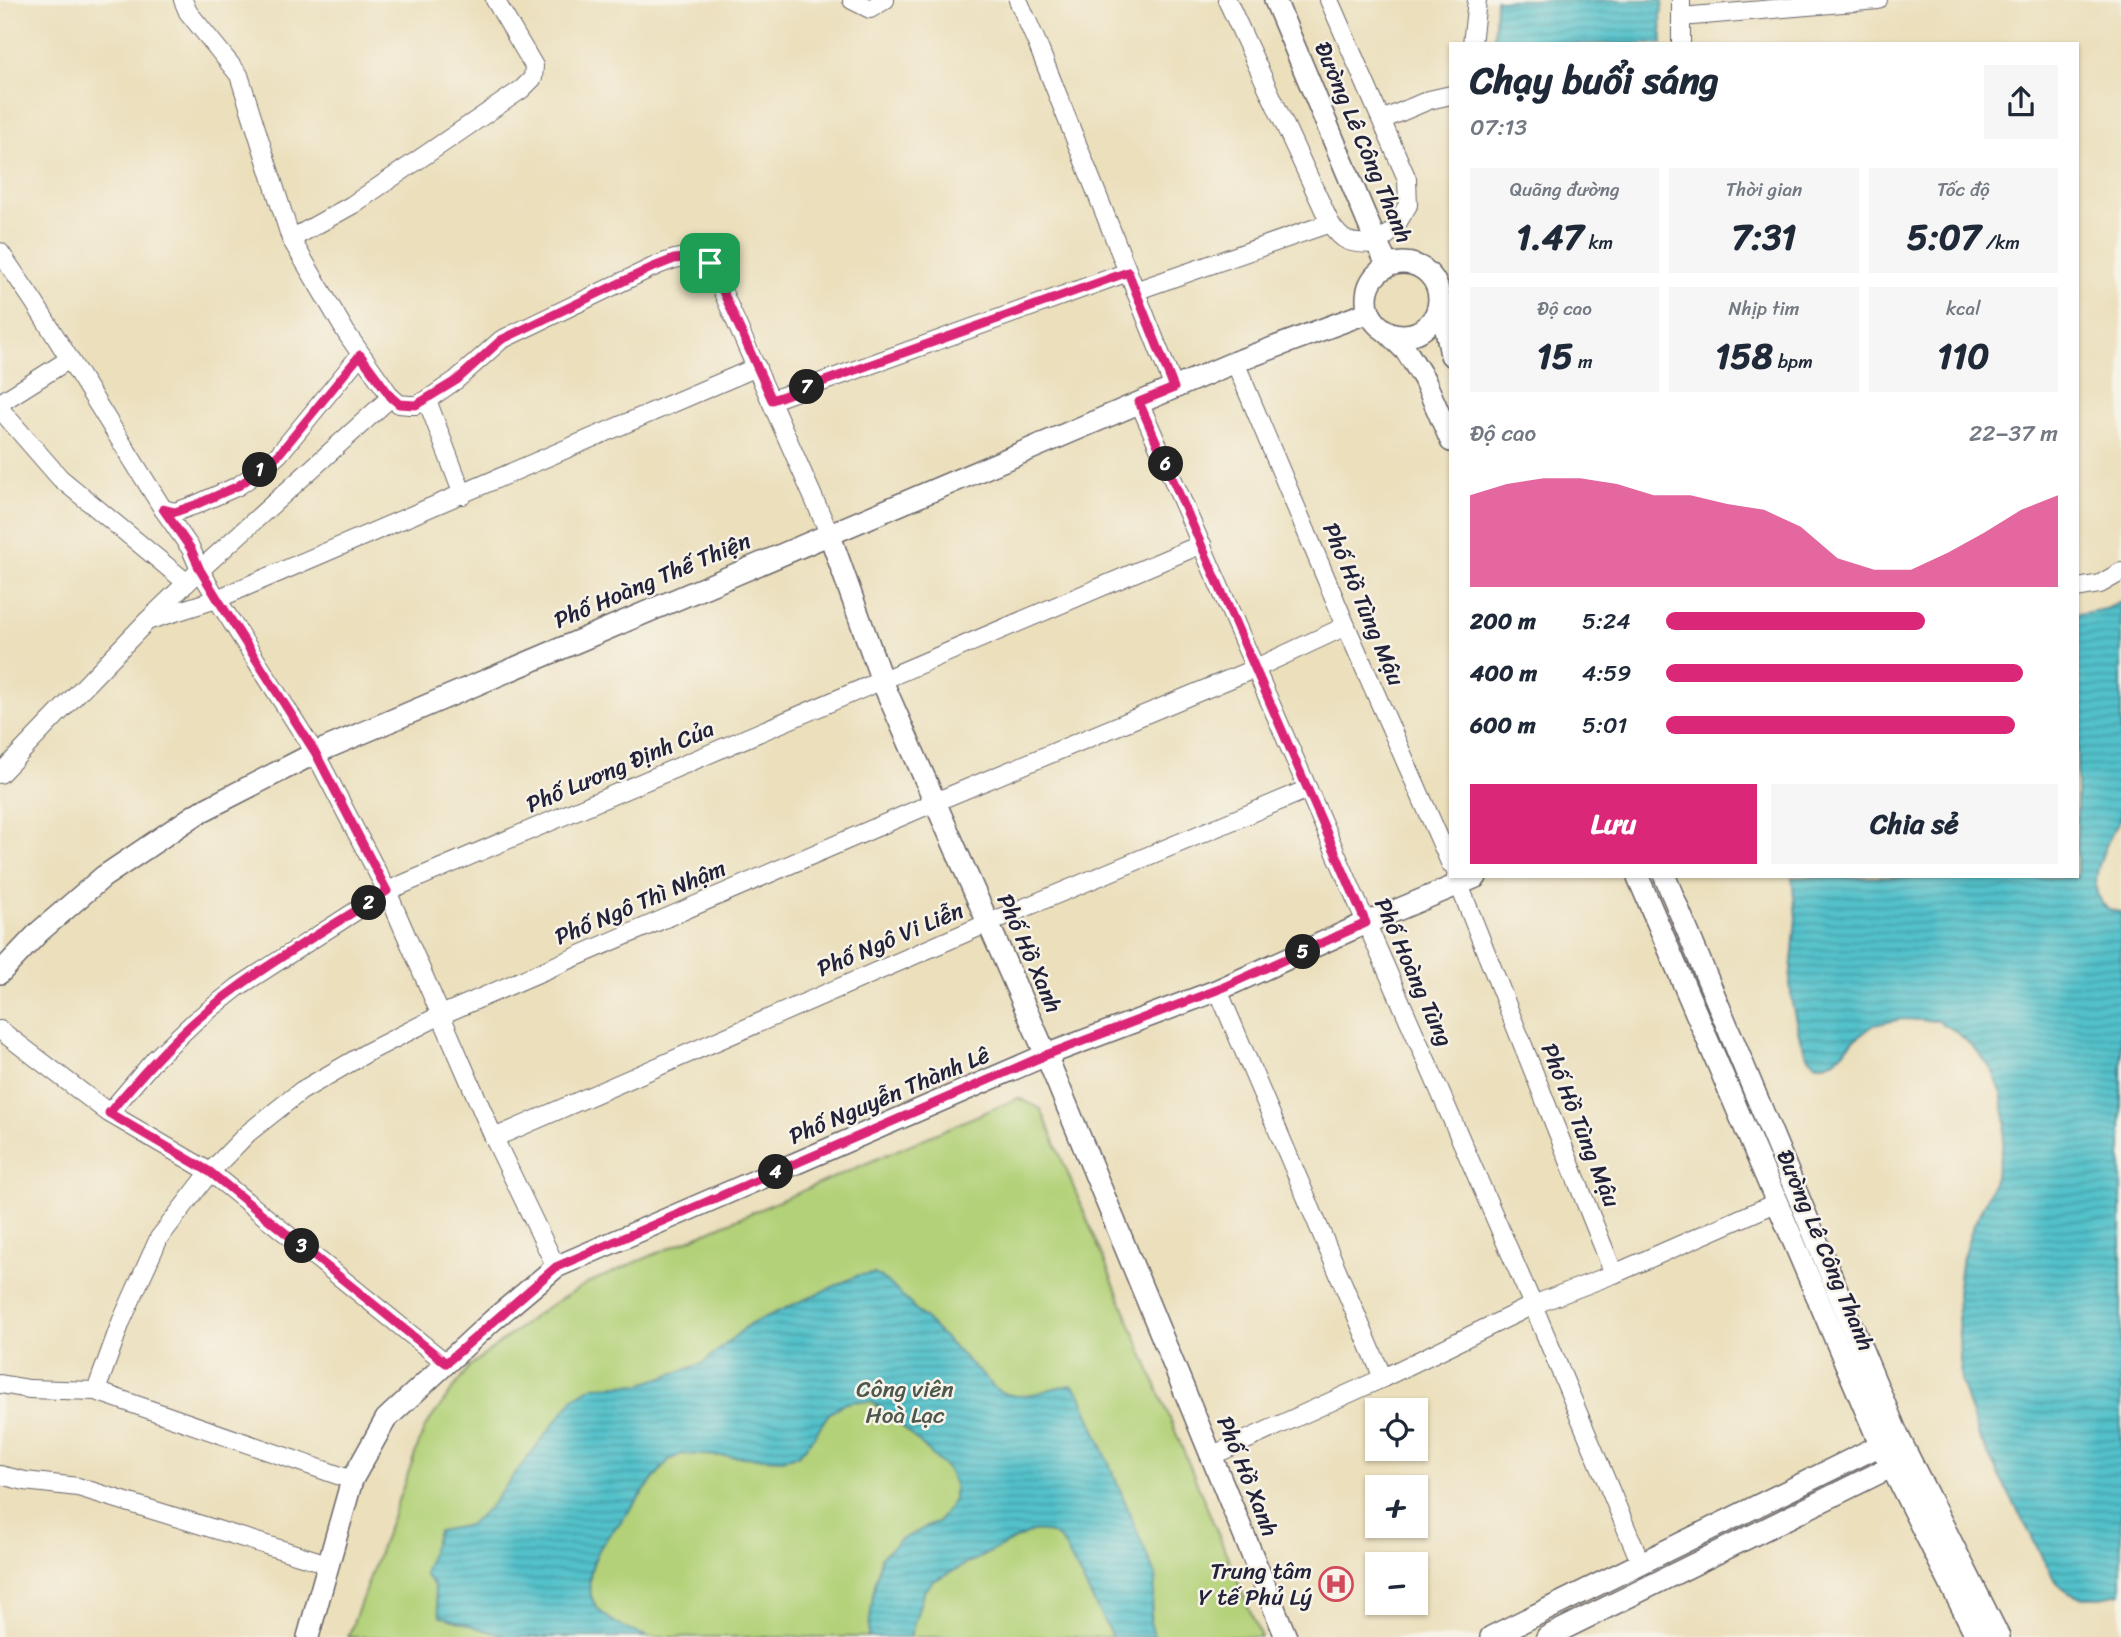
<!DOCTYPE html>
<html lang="vi">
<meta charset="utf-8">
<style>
body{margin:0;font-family:Sriracha,sans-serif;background:#f6f6f7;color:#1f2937;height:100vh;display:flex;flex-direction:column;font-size:26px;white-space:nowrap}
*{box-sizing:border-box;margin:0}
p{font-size:23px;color:#747a83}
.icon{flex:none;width:38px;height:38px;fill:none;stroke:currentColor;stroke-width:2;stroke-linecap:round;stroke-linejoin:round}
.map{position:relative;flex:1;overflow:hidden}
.sheet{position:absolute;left:1449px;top:42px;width:630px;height:836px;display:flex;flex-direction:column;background:#fff;border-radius:0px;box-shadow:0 2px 5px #0004}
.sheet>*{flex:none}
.fabs{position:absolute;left:1365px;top:1398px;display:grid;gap:14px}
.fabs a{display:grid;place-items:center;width:63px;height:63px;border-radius:0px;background:#fff;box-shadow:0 2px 5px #0004;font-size:35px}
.pin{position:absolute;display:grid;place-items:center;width:60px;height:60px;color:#fff;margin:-30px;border-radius:14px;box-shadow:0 4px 10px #0006}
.km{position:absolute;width:35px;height:35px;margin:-18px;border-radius:50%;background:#222;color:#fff;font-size:19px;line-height:35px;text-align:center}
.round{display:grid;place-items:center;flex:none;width:74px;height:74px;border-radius:0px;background:#f6f6f7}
.headline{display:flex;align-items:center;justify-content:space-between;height:119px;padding:0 21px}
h1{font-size:38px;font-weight:800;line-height:52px}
.figures{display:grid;grid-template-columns:repeat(3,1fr);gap:10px;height:119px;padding:7px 21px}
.figures div{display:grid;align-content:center;border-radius:0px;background:#f6f6f7;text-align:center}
.figures b{font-size:35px;font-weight:800}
.figures small{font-size:19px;font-weight:400}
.figures p{font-size:19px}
.chart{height:196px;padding:14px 21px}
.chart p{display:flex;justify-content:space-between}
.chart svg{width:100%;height:126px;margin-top:7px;fill:#db2777;opacity:.7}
.primary-button{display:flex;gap:14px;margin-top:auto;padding:14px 21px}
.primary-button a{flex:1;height:80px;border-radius:0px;background:#db2777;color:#fff;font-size:28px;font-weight:800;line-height:80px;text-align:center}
.primary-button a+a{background:#f6f6f7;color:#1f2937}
ul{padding:0 21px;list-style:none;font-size:23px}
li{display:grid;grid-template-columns:112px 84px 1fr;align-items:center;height:52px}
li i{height:18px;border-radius:9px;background:#db2777}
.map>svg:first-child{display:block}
.park{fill:#b3d178;stroke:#6a7a5a;stroke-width:2}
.water{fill:url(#water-rules);stroke:#3a7282;stroke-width:2}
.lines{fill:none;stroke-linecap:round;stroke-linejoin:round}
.minor-casing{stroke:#686468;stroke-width:20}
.tertiary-casing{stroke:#686468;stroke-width:24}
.minor{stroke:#fff;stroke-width:18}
.tertiary{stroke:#fff;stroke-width:21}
.route-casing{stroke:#fff;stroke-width:14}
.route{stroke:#db2777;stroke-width:9}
.labels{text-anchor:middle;stroke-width:5;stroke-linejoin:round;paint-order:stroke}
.street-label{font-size:23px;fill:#22223b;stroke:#f7f3e8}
.park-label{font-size:23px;fill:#4e574d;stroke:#f7f3e8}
.poi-label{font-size:23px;fill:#22223b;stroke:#f7f3e8;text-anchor:end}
</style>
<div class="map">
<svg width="2121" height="1637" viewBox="0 0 2121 1637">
<defs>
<pattern id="water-rules" width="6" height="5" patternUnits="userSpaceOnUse" patternTransform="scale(1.75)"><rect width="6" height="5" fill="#53c1ca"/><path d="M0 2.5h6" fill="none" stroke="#449ca5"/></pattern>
</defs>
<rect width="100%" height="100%" fill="#f7f3e8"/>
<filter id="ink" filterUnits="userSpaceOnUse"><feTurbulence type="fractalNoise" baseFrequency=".0143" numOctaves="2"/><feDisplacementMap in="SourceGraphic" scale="14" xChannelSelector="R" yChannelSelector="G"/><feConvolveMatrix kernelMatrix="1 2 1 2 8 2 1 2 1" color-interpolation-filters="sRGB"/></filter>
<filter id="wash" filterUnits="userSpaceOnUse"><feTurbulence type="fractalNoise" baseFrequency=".00686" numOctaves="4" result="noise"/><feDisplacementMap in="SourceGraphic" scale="28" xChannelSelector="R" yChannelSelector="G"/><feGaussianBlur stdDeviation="1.57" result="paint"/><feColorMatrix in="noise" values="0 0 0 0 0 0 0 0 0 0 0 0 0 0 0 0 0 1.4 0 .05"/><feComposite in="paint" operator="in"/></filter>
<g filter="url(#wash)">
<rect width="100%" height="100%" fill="#ebdfbc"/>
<path class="park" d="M1018 1098 1041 1109 1261 1637H348L425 1427 470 1366 544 1309 588 1283Z"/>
<g class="water">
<path d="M1496 0H1663L1661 15 1662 44H1494Z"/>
<path d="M2121 602V819C2105 841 2074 907 2121 912V1593C2092 1598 2077 1605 2055 1581L1978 1435 1961 1382 1957 1293 1961 1263 1972 1229 1991 1189 2001 1155 2006 1124 2001 1092 1993 1072 1980 1054 1957 1032 1938 1021 1902 1019 1874 1025 1853 1041 1835 1060 1825 1064H1817L1809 1057 1801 1042 1792 1004 1790 983 1796 918 1792 877H2077V614L2106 609Z"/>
<path d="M875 1274 888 1282 997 1390C1025 1405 1043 1387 1072 1385L1080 1393 1156 1577 1150 1621 1154 1637H1112L1063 1543C1054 1532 1039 1529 1026 1534L933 1581 924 1591 910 1637H868L873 1594 881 1557 900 1540 939 1521 954 1500V1483L947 1469 888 1413 872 1402 857 1401 842 1404 828 1415 810 1442 798 1455 782 1459 682 1454 669 1460C653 1479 638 1499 623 1519 614 1530 602 1541 597 1554 574 1604 606 1623 649 1637H507L440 1616 433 1584 424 1574 438 1531 469 1525 487 1510 574 1398 594 1386 642 1384 702 1364 748 1325 859 1275Z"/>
</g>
</g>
<g filter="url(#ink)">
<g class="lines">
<g class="minor-casing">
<g id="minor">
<path d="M183 0 188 12 239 75 291 239 347 334 391 397 399 404 409 405H416L427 400 456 380 501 340 651 268C669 260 693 250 710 263L829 533"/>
<path d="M852 0 870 9 885 0"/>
<path d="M1018 0 1037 43 1174 388"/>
<path d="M1227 0 1330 223C1344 245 1352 243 1377 244L1393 230 1408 205 1407 179 1329 0"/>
<path d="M1681 0V44"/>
<path d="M1681 17 1878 0"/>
<path d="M1472 44 1477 0"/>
<path d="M1382 120 1429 100 1451 95"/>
<path d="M291 239 352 205 522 89 533 78 534 66 495 0"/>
<path d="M0 252 34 302 163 509 191 549 200 570 217 599 315 753 387 891 494 1138 556 1267"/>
<path d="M1135 291 1330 223"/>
<path d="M1235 362 1346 626 1451 865"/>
<path d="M427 400 463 495"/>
<path d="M772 400 1128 272"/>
<path d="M1139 402 1533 1305 1641 1564"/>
<path d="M0 403 68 360"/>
<path d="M0 409 60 478 187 583"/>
<path d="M163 509 175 512 195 505 238 486 261 470 279 454 360 355"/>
<path d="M2077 588 2100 584 2121 572"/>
<path d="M147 621 217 599 757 367"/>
<path d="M0 774 147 621 200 570 391 397"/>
<path d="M1456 877 1614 1274"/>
<path d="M1218 990 1383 1378"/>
<path d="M0 1030 109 1113 210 1172 446 1363"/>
<path d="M109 1113 155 1059 195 1021 238 987 387 891 1202 544"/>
<path d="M494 1138 988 923 1308 789"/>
<path d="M0 1384 29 1389 96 1391 352 1480"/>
<path d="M96 1391 121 1322 159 1238 210 1172 248 1133 301 1091 368 1052 441 1015 935 802 1256 668 1346 626"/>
<path d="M1211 1456 1383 1378 1533 1305 1614 1274 1778 1202"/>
<path d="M0 1475 25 1481 78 1487 328 1564"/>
</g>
</g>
<g class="tertiary-casing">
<g id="tertiary">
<path d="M1275 0 1377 244 1388 266"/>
<circle cx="1403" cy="299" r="36"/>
<path d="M1440 299 1451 355"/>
<path d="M1387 332 1407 352 1424 379 1451 441"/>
<path d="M829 533 882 681 1046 1055 1286 1637"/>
<path d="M1638 877 1880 1444 1977 1637"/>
<path d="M1665 877 1898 1436 1999 1637"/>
<path d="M0 973 39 932 103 877 198 813 315 753 1235 362 1369 312"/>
<path d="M308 1637 352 1480 386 1419 493 1320 556 1267 1046 1055 1218 990 1366 923 1476 877"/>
<path d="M1491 1637 1893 1439"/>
<path d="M1547 1637 1903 1461"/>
</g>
</g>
<use href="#minor" class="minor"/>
<use href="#tertiary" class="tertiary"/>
</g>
</g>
<g class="lines" filter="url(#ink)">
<g class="route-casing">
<path id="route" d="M696 257 704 258 710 263 772 400 1128 272 1174 388 1139 402 1366 923 1217 990 1046 1055 556 1267 446 1363 210 1172 109 1113C136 1081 162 1051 193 1023 249 973 323 932 387 891L315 752 217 598 200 570 191 549 163 509 175 512 195 505 238 486 261 470 279 454 360 355 391 397 399 404 416 405 457 380 501 340 651 268 674 259Z"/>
</g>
<use href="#route" class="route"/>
</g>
<defs>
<g id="hospital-ring" transform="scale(1.75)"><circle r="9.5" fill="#f7f3e8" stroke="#d1495b" stroke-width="1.5"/><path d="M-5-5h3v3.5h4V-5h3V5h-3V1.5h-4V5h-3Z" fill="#d1495b"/></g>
</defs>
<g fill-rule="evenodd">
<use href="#hospital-ring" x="1336" y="1584"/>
</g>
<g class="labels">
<g class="street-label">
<text transform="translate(1364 142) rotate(67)" y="8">Đường Lê Công Thanh</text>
<text transform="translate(652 580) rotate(-23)" y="8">Phố Hoàng Thế Thiện</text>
<text transform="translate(1364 604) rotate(67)" y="8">Phố Hồ Tùng Mậu</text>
<text transform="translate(620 766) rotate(-23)" y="8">Phố Lương Định Của</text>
<text transform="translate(640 902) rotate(-23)" y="8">Phố Ngô Thì Nhậm</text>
<text transform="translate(890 939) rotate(-23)" y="8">Phố Ngô Vi Liễn</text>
<text transform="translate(1030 953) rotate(66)" y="8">Phố Hồ Xanh</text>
<text transform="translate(1414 972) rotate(66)" y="8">Phố Hoàng Tùng</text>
<text transform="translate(889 1095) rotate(-23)" y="8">Phố Nguyễn Thành Lê</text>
<text transform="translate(1581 1125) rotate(68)" y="8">Phố Hồ Tùng Mậu</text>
<text transform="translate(1826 1250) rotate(67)" y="8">Đường Lê Công Thanh</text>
<text transform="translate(1248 1476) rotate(68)" y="8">Phố Hồ Xanh</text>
</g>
<g class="park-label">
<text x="905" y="1397">Công viên<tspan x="905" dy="26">Hoà Lạc</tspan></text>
</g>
<g class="poi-label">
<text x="1312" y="1579">Trung tâm<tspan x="1312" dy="26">Y tế Phủ Lý</tspan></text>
</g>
</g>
</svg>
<div class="fabs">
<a><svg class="icon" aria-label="locate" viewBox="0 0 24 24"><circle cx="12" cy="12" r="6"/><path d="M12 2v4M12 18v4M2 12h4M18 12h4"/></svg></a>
<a>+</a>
<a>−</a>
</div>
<div class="pin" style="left:710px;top:263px;background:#1e9e55"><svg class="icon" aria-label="arrive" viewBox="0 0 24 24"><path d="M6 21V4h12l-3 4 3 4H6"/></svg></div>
<b class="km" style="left:260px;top:470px">1</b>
<b class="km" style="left:369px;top:903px">2</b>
<b class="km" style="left:302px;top:1246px">3</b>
<b class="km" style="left:776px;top:1172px">4</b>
<b class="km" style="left:1303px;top:952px">5</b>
<b class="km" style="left:1166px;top:464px">6</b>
<b class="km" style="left:807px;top:387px">7</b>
<section class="sheet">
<div class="headline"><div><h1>Chạy buổi sáng</h1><p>07:13</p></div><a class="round"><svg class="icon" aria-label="share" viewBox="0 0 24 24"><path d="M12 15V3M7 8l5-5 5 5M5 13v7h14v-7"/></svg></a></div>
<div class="figures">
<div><p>Quãng đường</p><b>1.47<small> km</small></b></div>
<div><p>Thời gian</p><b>7:31</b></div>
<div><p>Tốc độ</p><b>5:07<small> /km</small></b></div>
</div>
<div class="figures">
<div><p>Độ cao</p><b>15<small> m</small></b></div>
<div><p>Nhịp tim</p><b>158<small> bpm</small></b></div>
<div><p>kcal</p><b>110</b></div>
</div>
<div class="chart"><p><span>Độ cao</span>22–37 m</p>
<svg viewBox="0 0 160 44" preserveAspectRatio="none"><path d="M0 44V12L10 8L20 6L30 6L40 8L50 12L60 12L70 15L80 17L90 23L100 34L110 38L120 38L130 32L140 25L150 17L160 12V44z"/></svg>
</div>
<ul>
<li><b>200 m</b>5:24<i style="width:66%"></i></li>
<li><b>400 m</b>4:59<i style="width:91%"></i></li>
<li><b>600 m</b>5:01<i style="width:89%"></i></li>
</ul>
<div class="primary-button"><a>Lưu</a><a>Chia sẻ</a></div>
</section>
</div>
